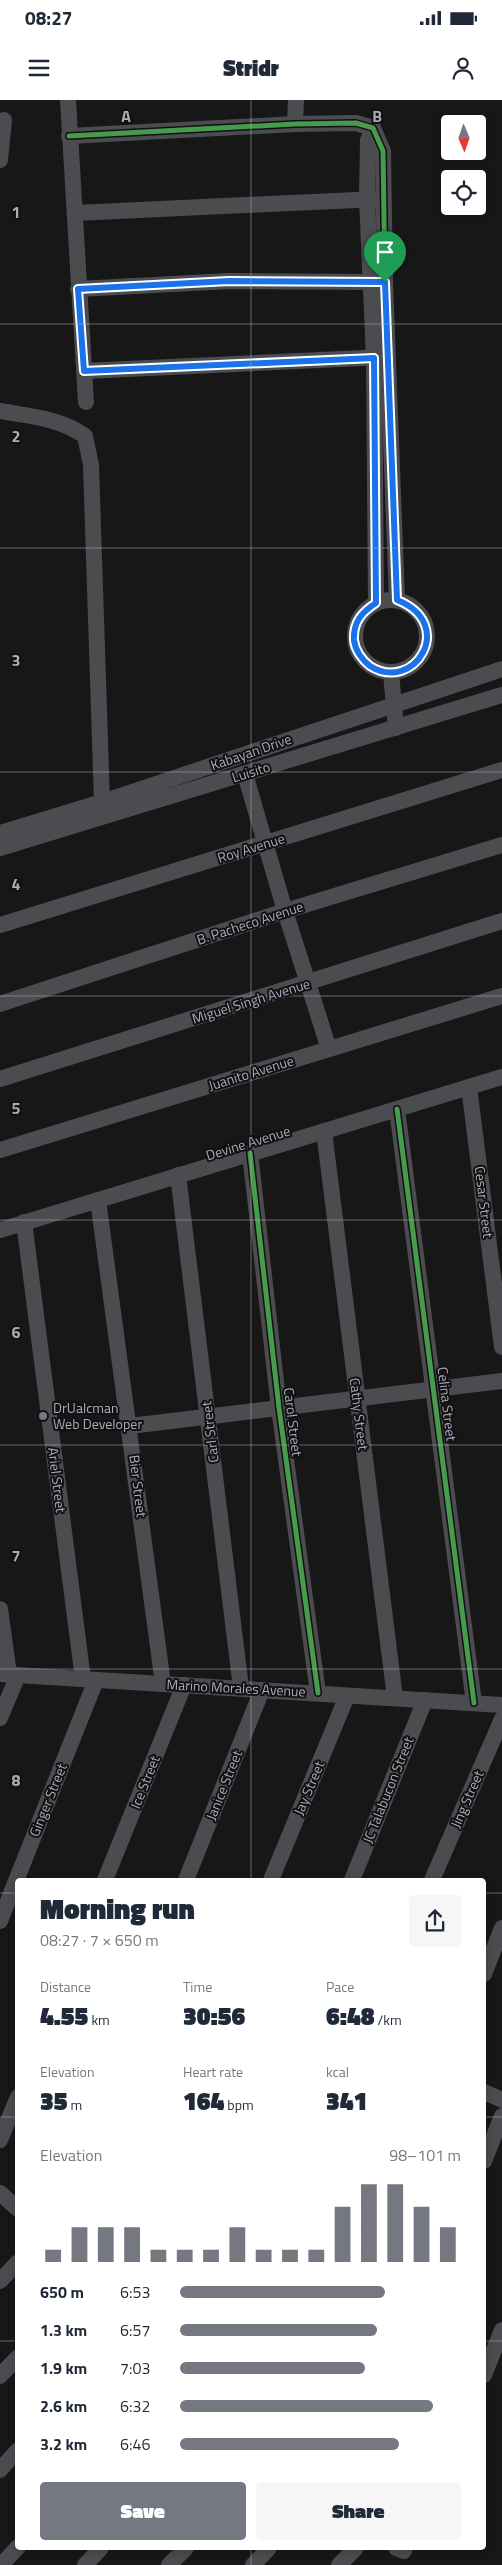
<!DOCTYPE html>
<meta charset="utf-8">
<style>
body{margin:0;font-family:"Titillium Web",sans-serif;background:#f6f6f7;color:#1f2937;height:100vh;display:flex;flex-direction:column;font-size:19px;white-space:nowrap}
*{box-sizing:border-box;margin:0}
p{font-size:16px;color:#747a83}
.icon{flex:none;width:28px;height:28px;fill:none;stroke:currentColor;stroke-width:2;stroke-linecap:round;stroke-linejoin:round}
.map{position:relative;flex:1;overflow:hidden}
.panel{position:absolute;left:15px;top:1778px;width:471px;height:672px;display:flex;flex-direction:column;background:#fff;border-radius:5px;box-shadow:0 2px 8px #0003}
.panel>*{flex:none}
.needle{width:32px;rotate:178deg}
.buttons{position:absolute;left:441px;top:15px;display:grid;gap:10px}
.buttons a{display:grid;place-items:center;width:45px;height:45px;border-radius:5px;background:#fff;box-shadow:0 2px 8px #0003;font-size:25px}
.pin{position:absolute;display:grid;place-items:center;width:42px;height:42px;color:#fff;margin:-51px -21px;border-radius:50% 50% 50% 0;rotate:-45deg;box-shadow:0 0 5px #0007}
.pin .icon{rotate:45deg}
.round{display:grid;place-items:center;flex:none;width:52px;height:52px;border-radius:5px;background:#f6f6f7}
.summary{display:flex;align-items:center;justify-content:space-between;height:85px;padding:0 25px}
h1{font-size:28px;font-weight:800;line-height:38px}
.metrics{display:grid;grid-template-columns:repeat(3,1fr);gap:8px;height:85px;padding:5px 25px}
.metrics div{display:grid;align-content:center}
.metrics b{font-size:25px;font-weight:800}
.metrics small{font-size:14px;font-weight:400}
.metrics p{font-size:14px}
.chart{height:140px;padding:10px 25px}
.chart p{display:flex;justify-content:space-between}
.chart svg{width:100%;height:90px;margin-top:5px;stroke:#757880;stroke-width:6}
.action{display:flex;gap:10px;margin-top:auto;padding:10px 25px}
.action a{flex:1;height:58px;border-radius:5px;background:#757880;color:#fff;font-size:20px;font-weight:800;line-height:58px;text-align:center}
.action a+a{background:#f6f6f7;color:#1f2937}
ul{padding:0 25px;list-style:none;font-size:16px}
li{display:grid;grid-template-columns:80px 60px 1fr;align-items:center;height:38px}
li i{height:12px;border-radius:6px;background:#757880}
.status{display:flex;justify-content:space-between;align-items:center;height:35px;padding:0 25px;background:#fff;direction:ltr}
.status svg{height:14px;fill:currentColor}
header{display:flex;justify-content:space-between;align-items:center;height:65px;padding:0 25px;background:#fff;font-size:22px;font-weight:800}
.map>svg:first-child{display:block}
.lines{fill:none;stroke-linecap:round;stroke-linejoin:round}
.street{stroke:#4b4c50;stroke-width:16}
.cycleway-casing{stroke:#111113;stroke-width:8}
.cycleway{stroke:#469c4c;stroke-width:5}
.route-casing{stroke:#fff;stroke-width:10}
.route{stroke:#1a73e8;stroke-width:6}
.grid{fill:none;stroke:#a8adb8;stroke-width:1;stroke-opacity:0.55}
.poi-dot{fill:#757880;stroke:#111113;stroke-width:2}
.labels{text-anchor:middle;stroke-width:4;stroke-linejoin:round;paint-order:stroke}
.street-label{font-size:14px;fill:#a8adb8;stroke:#111113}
.poi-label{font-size:14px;fill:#a8adb8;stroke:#111113;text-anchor:start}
.grid-label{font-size:16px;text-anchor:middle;font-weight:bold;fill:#a8adb8;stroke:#111113;stroke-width:4;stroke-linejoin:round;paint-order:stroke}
</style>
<div class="status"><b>08:27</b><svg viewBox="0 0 49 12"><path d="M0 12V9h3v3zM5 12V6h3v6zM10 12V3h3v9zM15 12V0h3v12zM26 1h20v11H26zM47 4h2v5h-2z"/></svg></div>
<header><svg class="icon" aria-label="menu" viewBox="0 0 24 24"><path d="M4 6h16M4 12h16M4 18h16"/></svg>Stridr<svg class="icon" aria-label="person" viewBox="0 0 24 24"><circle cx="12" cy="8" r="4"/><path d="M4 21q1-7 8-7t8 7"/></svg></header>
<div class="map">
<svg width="502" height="2465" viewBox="0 0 502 2465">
<rect width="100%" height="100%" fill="#171717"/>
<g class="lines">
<g class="street">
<path d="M68 0 86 302"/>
<path d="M295 24 296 0"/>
<path d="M373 28 368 40 367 99 374 258 376 503"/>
<path d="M69 36 295 24 356 23 373 28 383 51 385 182 397 500"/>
<path d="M0 60 4 20"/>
<path d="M75 113 377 99"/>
<path d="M78 189 229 181 380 182"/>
<path d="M84 271 384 257"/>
<path d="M0 311C29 316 60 318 85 336L91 365 102 702"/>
<circle cx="391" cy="536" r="36"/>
<path d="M391 573 396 628"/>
<path d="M245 674 285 811 329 949"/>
<path d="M0 733 102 702 502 569"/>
<path d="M0 748 502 595"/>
<path d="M0 825 502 670"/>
<path d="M0 904 285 811 502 745"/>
<path d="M0 979 502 821"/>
<path d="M469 987 502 1247"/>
<path d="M397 1009 474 1603"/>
<path d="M324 1031 395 1598"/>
<path d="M0 1050 502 896"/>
<path d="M250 1053 279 1308 318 1593"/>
<path d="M178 1075 241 1588"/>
<path d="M98 1100 163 1584"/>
<path d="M24 1122 83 1579"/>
<path d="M0 1130 502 977"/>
<path d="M130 1326 502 1281"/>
<path d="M0 1509 9 1574"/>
<path d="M0 1574 502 1605"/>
<path d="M0 1618 18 1575"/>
<path d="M105 1780 184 1585"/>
<path d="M186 1780 262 1590"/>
<path d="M271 1780 347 1596"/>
<path d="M352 1780 425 1600"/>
<path d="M432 1780 502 1619"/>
<path d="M0 1821 96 1580"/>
<path d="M484 1874 502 1828"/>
<path d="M484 1992 502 2000"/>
<path d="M0 2040 18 1997"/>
<path d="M484 2061 502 2016"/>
<path d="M0 2093 18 2109"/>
<path d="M0 2181 18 2162"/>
<path d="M484 2275 502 2230"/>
<path d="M0 2276 18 2257"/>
<path d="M0 2370 18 2350"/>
<path d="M396 2448 404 2451 405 2448"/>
<path d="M1 2465 18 2447"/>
<path d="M85 2465 101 2448"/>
<path d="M169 2465 186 2448"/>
<path d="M253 2465 269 2448"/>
<path d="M339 2465 356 2448"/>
</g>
<g class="cycleway-casing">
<g id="cycleway">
<path d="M69 36 295 24 356 23 373 28 383 51 385 182 397 500"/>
<path d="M397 1009 474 1603"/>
<path d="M250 1053 279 1308 318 1593"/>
</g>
</g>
<use href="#cycleway" class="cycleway"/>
</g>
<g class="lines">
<g class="route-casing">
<path id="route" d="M229 181 385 182 397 500C458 524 414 594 370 566 362 560 355 550 354 540 353 522 362 512 376 503L374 258 84 271 78 189Z"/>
</g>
<use href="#route" class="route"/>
</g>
<path class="grid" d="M251 0V1780M0 224H502M0 448H502M0 672H502M0 896H502M0 1120H502M0 1345H502M0 1569H502M0 1793H18M484 1793H502M0 2017H18M484 2017H502M0 2241H18M484 2241H502M251 2448V2465"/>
<circle class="poi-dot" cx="43" cy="1316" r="5"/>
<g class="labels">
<g class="street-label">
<text transform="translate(251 652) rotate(-19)" y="5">Kabayan Drive</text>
<text transform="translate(251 672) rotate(-17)" y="5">Luisito</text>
<text transform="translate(251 748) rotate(-17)" y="5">Roy Avenue</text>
<text transform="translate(250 823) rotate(-18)" y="5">B. Pacheco Avenue</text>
<text transform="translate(251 901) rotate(-17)" y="5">Miguel Singh Avenue</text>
<text transform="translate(251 973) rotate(-17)" y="5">Juanito Avenue</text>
<text transform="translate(248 1043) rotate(-17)" y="5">Devine Avenue</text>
<text transform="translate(484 1102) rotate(83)" y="5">Cesar Street</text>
<text transform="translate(447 1304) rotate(83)" y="5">Celina Street</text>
<text transform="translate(359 1314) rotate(83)" y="5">Cathy Street</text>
<text transform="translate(293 1322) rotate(83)" y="5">Carol Street</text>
<text transform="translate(210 1332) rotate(-97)" y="5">Carl Street</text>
<text transform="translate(57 1380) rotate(83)" y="5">Ariel Street</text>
<text transform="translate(138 1386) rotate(83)" y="5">Bier Street</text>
<text transform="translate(236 1588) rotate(3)" y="5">Marino Morales Avenue</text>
<text transform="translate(145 1682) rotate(-68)" y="5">Ice Street</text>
<text transform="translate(224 1685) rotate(-68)" y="5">Janice Street</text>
<text transform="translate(309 1688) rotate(-67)" y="5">Jay Street</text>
<text transform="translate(388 1690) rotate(-68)" y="5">JC Talabucon Street</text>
<text transform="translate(467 1699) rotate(-66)" y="5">Jing Street</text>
<text transform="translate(48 1700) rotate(-68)" y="5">Ginger Street</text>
</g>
<g class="poi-label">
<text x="53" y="1313">DrUalcman<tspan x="53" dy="16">Web Developer</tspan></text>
</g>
</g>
<g class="grid-label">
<text x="126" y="22">A</text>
<text x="377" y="22">B</text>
<text x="16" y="118">1</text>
<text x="16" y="342">2</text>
<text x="16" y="566">3</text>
<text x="16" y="790">4</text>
<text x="16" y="1014">5</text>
<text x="16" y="1238">6</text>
<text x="16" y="1462">7</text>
<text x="16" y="1686">8</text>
</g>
</svg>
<div class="buttons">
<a><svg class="needle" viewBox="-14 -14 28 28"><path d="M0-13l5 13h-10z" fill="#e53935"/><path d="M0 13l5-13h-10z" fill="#747a83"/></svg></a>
<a><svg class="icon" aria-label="locate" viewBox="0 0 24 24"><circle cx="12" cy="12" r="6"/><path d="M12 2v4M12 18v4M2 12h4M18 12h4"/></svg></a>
</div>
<div class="pin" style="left:385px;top:182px;background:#1e9e55"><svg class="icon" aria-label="arrive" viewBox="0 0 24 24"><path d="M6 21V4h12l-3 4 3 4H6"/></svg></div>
<section class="panel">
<div class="summary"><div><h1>Morning run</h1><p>08:27 · 7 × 650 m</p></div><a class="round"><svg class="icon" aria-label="share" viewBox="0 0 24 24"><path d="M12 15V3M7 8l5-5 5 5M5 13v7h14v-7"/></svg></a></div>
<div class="metrics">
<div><p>Distance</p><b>4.55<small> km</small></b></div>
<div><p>Time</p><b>30:56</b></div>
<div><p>Pace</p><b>6:48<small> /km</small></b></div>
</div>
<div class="metrics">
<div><p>Elevation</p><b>35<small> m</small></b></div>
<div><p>Heart rate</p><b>164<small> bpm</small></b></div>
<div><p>kcal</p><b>341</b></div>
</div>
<div class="chart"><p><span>Elevation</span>98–101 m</p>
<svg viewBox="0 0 160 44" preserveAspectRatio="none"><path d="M5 44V38M15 44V27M25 44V27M35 44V27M45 44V38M55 44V38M65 44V38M75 44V27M85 44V38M95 44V38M105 44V38M115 44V17M125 44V6M135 44V6M145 44V17M155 44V27"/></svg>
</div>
<ul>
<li><b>650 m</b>6:53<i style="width:73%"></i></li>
<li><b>1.3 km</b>6:57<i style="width:70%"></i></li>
<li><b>1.9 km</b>7:03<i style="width:66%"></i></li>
<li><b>2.6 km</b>6:32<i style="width:90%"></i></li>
<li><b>3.2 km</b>6:46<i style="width:78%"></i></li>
</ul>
<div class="action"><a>Save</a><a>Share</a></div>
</section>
</div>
